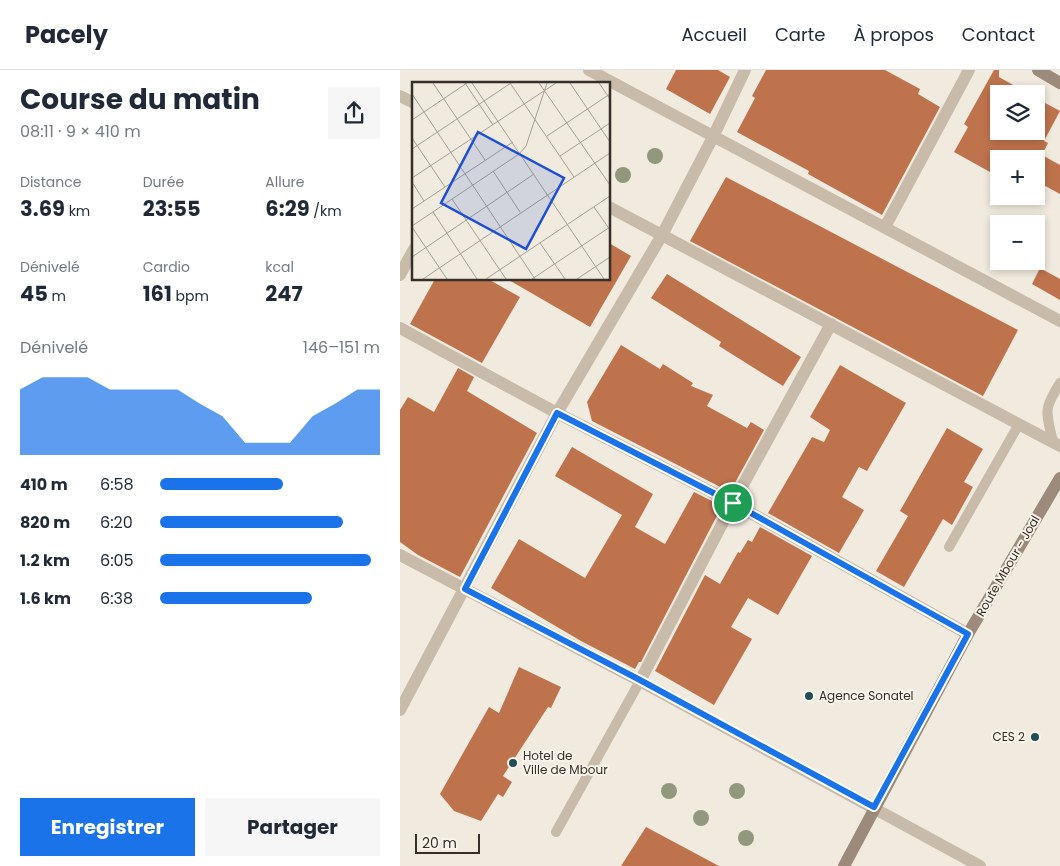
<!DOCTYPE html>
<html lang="fr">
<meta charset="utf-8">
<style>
body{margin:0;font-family:Poppins,sans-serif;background:#f6f6f7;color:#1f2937;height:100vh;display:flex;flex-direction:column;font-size:19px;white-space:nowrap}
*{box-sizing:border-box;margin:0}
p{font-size:16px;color:#747a83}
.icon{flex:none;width:28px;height:28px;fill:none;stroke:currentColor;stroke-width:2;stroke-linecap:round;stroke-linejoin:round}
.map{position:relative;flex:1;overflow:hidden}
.drawer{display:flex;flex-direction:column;background:#fff;width:400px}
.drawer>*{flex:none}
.buttons{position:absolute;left:590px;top:15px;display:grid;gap:10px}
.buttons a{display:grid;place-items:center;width:55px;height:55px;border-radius:0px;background:#fff;box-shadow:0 2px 8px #0003;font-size:25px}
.scale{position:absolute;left:15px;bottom:12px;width:65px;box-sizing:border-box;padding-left:5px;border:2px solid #372f29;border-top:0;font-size:14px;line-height:18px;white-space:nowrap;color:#372f29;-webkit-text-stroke:4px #f9f3ea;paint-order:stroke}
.pin{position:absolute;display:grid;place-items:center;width:42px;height:42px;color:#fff;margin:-21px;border:2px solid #fff;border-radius:50%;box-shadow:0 1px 5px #0007}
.round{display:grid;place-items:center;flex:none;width:52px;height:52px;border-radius:0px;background:#f6f6f7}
.head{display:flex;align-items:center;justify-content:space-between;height:85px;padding:0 20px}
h1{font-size:28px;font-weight:700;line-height:38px}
.stats{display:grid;grid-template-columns:repeat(3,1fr);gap:8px;height:85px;padding:5px 20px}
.stats div{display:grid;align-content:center}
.stats b{font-size:21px;font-weight:700}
.stats small{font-size:14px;font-weight:400}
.stats p{font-size:14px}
.chart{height:140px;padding:10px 20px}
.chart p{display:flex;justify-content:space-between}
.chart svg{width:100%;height:90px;margin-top:5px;fill:#1a73e8;opacity:.7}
.primary-button{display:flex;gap:10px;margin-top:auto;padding:10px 20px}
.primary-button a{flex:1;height:58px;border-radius:0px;background:#1a73e8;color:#fff;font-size:20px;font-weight:700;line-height:58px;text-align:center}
.primary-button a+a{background:#f6f6f7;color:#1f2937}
ul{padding:0 20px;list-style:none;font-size:16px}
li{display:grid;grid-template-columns:80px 60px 1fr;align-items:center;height:38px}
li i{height:12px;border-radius:6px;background:#1a73e8}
header{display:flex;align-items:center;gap:30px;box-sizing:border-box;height:70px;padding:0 25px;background:#fff;border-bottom:1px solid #e0e1e3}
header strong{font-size:24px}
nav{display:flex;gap:28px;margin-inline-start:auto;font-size:18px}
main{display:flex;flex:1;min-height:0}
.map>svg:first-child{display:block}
.building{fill:#bf734d}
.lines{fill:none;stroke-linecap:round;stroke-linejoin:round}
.lane{stroke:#c9bbaa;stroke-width:10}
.street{stroke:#c9bbaa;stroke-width:12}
.secondary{stroke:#9c8a7b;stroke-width:12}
.tree{fill:#91987d}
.route-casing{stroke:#fff;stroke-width:10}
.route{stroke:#1a73e8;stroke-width:6}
.poi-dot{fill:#214e56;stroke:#f9f3ea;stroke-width:2}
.labels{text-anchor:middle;stroke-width:4;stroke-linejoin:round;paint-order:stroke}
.street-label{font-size:12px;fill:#372f29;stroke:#f9f3ea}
.poi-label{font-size:12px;fill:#372f29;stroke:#f9f3ea;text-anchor:start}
.inset-road{fill:none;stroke:#a79f96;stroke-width:1}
.view{fill:#1d4ed8;fill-opacity:0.15;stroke:#1d4ed8;stroke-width:2.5}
.inset-edge{fill:none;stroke:#372f29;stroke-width:2.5}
</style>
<header>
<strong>Pacely</strong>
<nav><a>Accueil</a><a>Carte</a><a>À propos</a><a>Contact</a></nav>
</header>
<main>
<section class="drawer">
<div class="head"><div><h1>Course du matin</h1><p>08:11 · 9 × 410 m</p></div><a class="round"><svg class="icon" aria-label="share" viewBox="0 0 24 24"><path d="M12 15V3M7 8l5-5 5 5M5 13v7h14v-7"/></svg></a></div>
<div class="stats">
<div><p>Distance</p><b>3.69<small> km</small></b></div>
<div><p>Durée</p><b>23:55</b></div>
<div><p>Allure</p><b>6:29<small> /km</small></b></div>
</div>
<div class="stats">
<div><p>Dénivelé</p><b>45<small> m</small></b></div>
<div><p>Cardio</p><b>161<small> bpm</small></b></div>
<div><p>kcal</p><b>247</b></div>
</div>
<div class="chart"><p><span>Dénivelé</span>146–151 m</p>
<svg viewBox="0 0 160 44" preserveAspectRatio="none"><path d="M0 44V12L10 6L20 6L30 6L40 12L50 12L60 12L70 12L80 19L90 25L100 38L110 38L120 38L130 25L140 19L150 12L160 12V44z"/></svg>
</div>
<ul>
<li><b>410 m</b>6:58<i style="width:56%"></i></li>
<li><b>820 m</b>6:20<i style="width:83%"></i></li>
<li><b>1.2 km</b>6:05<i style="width:96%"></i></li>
<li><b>1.6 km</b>6:38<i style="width:69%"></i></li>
</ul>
<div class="primary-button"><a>Enregistrer</a><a>Partager</a></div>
</section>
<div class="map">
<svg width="660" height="796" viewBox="0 0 660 796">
<rect width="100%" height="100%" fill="#f1eade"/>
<g class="building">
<path d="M276 0H318L330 7 310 44 266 19Z"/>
<path d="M366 0H485L520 19 518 24 540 37 482 145 408 104 409 101 337 62 355 28 352 26Z"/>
<path d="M594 0H599V7L629 24H599V61H636V28L660 41 644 71 648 73 642 85 660 95V124L636 111V89H599V103L592 99 590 102 554 82 568 57 564 54Z"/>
<path d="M326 107 618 260 583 326 290 171Z"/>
<path d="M209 173 231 186 190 257 107 209H209Z"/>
<path d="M640 198 660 209V230L632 214Z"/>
<path d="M267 204 401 287 383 316 319 276 321 272 251 228Z"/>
<path d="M35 209H88L120 227 82 293 10 254Z"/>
<path d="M221 275 260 299 263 294 293 313 291 316 313 325 307 336 347 358 351 352 364 360 330 422 192 351 187 332Z"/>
<path d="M440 295 506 333 467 401 459 397 442 427 464 440 439 483 368 443 412 367 424 372 430 360 410 347Z"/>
<path d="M58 298 74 307 67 321 137 363 60 507 18 485 0 472V340L8 327 34 342Z"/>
<path d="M547 358 583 379 564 412 573 417 552 455 543 449 504 517 476 501 508 446 500 441Z"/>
<path d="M172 377 253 424 235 457 265 474 294 422 322 436 241 592H239L235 599 181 571 91 518 119 469 185 508 222 445 155 406Z"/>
<path d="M360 457 412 486 378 545 348 528 331 557 352 569 314 635 255 601 305 505 320 514 338 482 340 483 348 470 352 472Z"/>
<path d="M119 597 161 617 151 638 148 637 103 706 112 712 103 727 98 724 81 751 54 741 40 724 89 637 99 643Z"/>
<path d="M246 757 319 796H221Z"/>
</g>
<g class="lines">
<g class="lane">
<path d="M653 372C646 341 643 340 660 313"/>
<path d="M549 477 619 354"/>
<path d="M156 762 240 611"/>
</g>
<g class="street">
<path d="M189 0 660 251"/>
<path d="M0 26 14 33"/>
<path d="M209 137 660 376"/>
<path d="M485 157 569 0"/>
<path d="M0 205 14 179"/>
<path d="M0 258 157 343 333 433 568 564"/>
<path d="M0 485 240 611 580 796"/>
<path d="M240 611 333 433 431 254"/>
<path d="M0 640 157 343 262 165 313 67 345 0"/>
</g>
<g class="secondary">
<path d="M638 0 660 13"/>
<path d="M444 796 568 564 660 408"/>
</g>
</g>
<g class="tree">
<circle cx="255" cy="86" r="8"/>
<circle cx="223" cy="105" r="8"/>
<circle cx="269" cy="721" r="8"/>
<circle cx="337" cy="721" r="8"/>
<circle cx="301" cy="748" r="8"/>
<circle cx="346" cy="768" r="8"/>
</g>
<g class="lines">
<g class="route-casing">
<path id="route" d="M157 343 333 433 568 564 474 737 240 610 65 519Z"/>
</g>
<use href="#route" class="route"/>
</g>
<g class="poi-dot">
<circle cx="409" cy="626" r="5"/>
<circle cx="635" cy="667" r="5"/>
<circle cx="113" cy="693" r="5"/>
</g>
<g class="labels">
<g class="street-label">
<text transform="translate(608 496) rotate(-60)" y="4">Route Mbour - Joal</text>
</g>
<g class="poi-label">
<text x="419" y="630">Agence Sonatel</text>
<text x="625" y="671" text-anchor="end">CES 2</text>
<text x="123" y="690">Hotel de<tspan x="123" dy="14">Ville de Mbour</tspan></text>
</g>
</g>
<g transform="translate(12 12)">
<rect width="198" height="198" fill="#f1eade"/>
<path class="inset-road" d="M21 1 73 78M53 1 81 43M60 1 192 197M98 1 162 95M127 1 198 103M158 1 198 60M187 1 198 17M0 12 123 197M0 38 55 1M135 54 198 12M0 56 33 105M0 67 99 1M108 71 114 64 135 1M148 74 198 41M81 89 108 130M0 96 144 1M0 100 12 119M40 117 94 197M182 125 198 148M0 127 101 60M21 130 65 197M0 144 107 72M0 145 35 197M128 161 153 197M0 175 122 92M11 197 198 71M74 197 198 114M120 197 198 145M165 197 198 175"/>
<path class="view" d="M66 50 152 96 114 167 29 121Z"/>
<rect width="198" height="198" class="inset-edge"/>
</g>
</svg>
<div class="buttons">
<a><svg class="icon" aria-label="layers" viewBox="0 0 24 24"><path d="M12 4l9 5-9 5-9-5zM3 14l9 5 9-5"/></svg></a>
<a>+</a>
<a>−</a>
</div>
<div class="scale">20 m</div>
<div class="pin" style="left:333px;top:433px;background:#1e9e55"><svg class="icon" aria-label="arrive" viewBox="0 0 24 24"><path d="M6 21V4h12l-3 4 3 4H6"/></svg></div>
</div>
</main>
